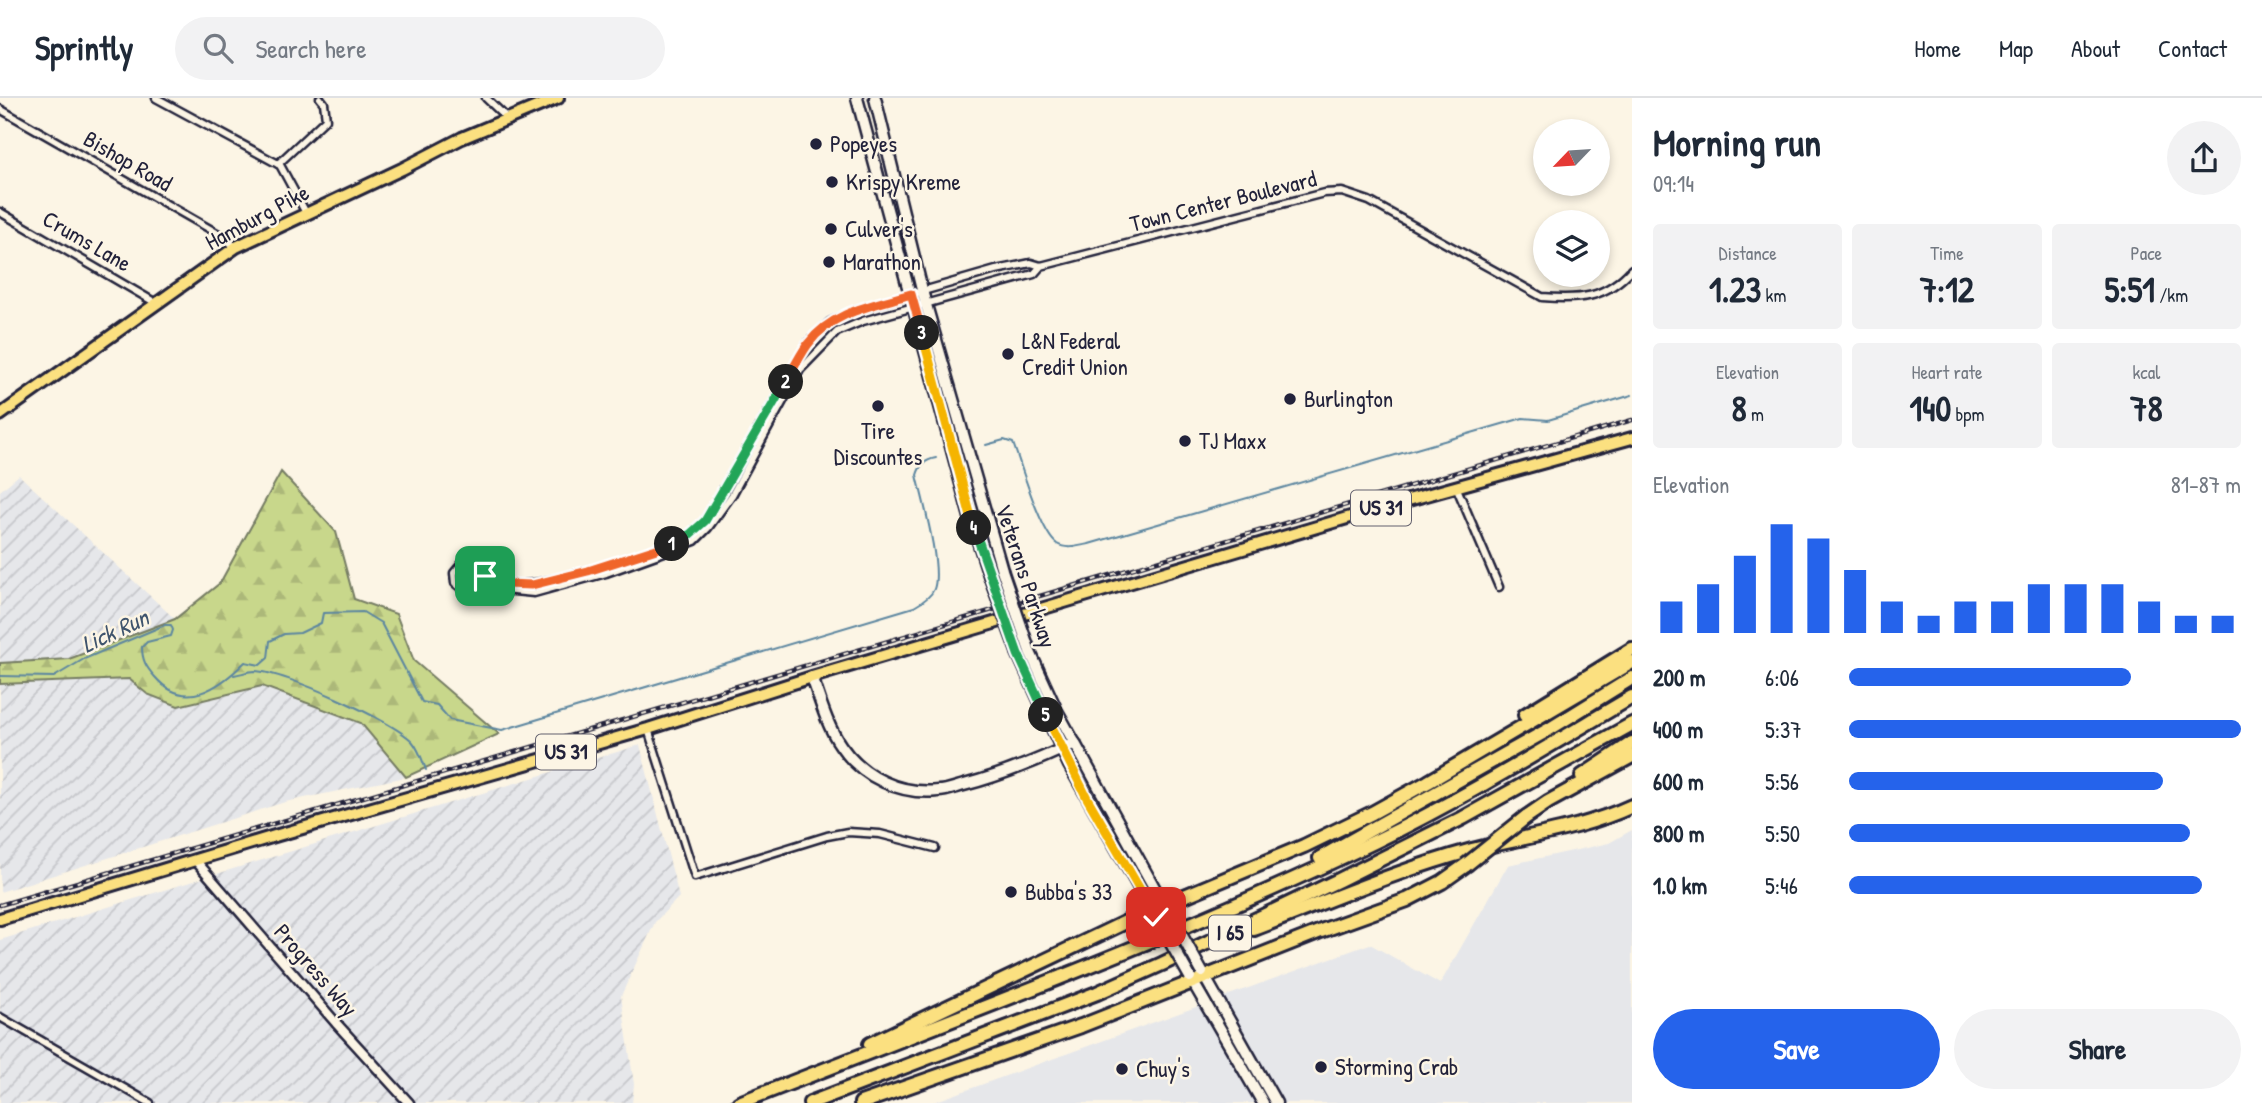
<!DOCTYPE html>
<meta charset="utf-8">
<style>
body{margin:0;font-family:"Patrick Hand",sans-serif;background:#f2f2f3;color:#1f2937;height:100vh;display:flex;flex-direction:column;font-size:26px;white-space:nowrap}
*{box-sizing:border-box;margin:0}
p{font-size:23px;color:#747a83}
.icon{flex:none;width:38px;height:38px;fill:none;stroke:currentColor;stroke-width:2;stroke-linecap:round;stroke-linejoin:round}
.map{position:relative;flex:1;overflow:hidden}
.side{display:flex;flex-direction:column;background:#fff;width:630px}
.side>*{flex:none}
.needle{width:46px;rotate:245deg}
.tools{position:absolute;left:1533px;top:21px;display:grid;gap:14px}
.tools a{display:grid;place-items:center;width:77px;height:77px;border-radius:50%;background:#fff;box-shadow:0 4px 10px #0003;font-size:35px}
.pin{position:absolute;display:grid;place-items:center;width:60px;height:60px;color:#fff;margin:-30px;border-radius:14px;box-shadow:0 4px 10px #0006}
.km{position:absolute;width:35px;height:35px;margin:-18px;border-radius:50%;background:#222;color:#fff;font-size:19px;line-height:35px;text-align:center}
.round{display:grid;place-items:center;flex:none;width:74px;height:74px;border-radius:37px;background:#f2f2f3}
.overview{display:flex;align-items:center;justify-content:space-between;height:119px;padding:0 21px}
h1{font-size:38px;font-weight:800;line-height:52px}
.stats{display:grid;grid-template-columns:repeat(3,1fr);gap:10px;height:119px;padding:7px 21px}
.stats div{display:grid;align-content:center;border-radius:7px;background:#f2f2f3;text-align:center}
.stats b{font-size:35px;font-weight:800}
.stats small{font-size:19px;font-weight:400}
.stats p{font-size:19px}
.chart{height:196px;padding:14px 21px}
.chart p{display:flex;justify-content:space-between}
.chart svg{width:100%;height:126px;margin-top:7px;stroke:#2563eb;stroke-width:6}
.cta{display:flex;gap:14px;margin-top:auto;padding:14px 21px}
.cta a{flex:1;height:80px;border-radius:42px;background:#2563eb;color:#fff;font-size:28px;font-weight:800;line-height:80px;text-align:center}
.cta a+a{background:#f2f2f3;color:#1f2937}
ul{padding:0 21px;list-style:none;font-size:23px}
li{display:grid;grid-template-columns:112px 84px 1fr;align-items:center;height:52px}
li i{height:18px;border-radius:9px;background:#2563eb}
header{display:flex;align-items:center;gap:42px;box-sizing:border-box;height:98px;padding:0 35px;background:#fff;border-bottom:2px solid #e0e1e3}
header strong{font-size:33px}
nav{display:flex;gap:38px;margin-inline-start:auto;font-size:24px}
.search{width:490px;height:63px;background:#f2f2f3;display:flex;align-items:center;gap:18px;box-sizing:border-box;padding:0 24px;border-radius:38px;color:#747a83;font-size:26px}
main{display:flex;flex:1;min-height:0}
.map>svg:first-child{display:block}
.built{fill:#e6e7ea}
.industrial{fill:url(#industrial-furrows)}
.forest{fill:url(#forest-firs);stroke:#757c63;stroke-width:2}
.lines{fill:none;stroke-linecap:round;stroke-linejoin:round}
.stream{stroke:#5c86a0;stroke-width:2}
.minor-casing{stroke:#22223b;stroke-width:11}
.tertiary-casing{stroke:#22223b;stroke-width:13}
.secondary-casing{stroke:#22223b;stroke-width:15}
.primary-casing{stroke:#22223b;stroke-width:16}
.motorway-casing{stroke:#22223b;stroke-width:18}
.minor{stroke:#fcf5e5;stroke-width:6}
.tertiary{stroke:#fcf5e5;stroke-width:8}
.secondary{stroke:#fcf5e5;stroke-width:10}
.primary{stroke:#fbe080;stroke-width:10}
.motorway{stroke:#fbe080;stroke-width:12}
.rail-casing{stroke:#22223b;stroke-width:4.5}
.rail{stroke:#fcf5e5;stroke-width:2;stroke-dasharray:5;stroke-linecap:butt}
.secondary-bridge-casing{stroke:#22223b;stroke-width:15;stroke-linecap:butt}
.motorway-bridge-casing{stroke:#22223b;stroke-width:18;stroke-linecap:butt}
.secondary-bridge{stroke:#fcf5e5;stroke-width:10}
.motorway-bridge{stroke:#fbe080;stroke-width:12}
.split-1-casing{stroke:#fff;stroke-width:14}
.split-2-casing{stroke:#fff;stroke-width:14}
.split-3-casing{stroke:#fff;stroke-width:14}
.split-4-casing{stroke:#fff;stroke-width:14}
.split-5-casing{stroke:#fff;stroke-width:14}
.split-6-casing{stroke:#fff;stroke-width:14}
.split-1{stroke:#f0652b;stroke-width:9}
.split-2{stroke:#22a559;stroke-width:9}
.split-3{stroke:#f0652b;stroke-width:9}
.split-4{stroke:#f5b400;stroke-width:9}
.split-5{stroke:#22a559;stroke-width:9}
.split-6{stroke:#f5b400;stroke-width:9}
.poi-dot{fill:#22223b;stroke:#fcf5e5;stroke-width:2.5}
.labels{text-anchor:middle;stroke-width:5;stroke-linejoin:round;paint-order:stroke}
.shield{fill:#fcf5e5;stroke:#63616e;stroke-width:2}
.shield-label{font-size:21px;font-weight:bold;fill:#22223b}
.poi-label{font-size:23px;fill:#22223b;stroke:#fcf5e5;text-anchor:start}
.street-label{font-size:23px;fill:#22223b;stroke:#fcf5e5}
.water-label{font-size:24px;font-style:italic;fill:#3f546d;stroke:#fcf5e5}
</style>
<header>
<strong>Sprintly</strong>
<div class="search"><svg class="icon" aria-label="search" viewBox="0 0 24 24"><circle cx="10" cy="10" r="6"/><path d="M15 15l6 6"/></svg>Search here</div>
<nav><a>Home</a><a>Map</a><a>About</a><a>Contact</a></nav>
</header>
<main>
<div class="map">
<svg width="1632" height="1005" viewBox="0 0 1632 1005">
<defs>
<pattern id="industrial-furrows" width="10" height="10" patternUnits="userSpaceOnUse" patternTransform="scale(1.75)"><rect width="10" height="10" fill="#e6e7ea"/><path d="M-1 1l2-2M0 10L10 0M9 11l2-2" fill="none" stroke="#c5c6ca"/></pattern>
<pattern id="forest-firs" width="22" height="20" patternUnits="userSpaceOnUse" patternTransform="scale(1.75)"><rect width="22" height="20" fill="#c8d78b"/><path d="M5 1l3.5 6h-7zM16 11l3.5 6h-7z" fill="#acb879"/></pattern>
</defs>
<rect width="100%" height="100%" fill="#fcf5e5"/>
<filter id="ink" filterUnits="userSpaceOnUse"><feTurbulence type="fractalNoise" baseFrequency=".0143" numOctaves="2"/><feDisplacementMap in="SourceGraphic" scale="14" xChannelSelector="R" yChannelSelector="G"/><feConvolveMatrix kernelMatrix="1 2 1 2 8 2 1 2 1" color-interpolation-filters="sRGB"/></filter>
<g filter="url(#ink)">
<path class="built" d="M1632 732V1005H931L1370 846 1440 886 1508 767 1609 745Z"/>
<g class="industrial">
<path d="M19 377 175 521 69 561 0 565V393Z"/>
<path d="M129 581 147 596 178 608 262 588 361 625 406 679 285 704 0 794V586Z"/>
<path d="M640 647 679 799 655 824 621 898 634 986 632 1005H0V842Z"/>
</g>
<path class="forest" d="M281 374 336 434 354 501 396 516 414 563 499 636 406 679 361 625 262 588 178 608 147 596 129 581 0 586V565L69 561 175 521 220 485Z"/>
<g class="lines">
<g class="stream">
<path d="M986 347 1004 342 1013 345C1021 367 1041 435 1057 446 1067 452 1078 448 1089 446L1523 320 1548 322 1632 297"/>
<path d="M234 577C240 576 249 573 255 573 285 574 391 622 412 643 419 651 422 661 426 672"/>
<path d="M0 578 54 579 84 561 165 527H171L173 532 171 538 147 544 142 549C142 562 146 569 155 579 185 614 219 590 245 564L260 567 268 560 270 543 284 536 300 535 321 525 323 515 363 514 381 525 422 604 437 607 450 622 502 632 914 509C921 505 931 499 934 491 942 469 923 403 917 377 920 367 925 362 936 360"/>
</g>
<g class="minor-casing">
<g id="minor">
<path d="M156 0 280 67 306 115"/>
<path d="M486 0 508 21"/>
<path d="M0 11 217 135 236 149"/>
<path d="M278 66 326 21 324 5 320 0"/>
<path d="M0 114 156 205"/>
<path d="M1041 168 1034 176 863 223 837 234 800 272 732 397 708 430 695 443 606 475 534 495 493 491 466 494 455 485 454 475 464 463 479 466C486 474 492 482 503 485 530 495 665 454 689 437 695 433 700 427 705 423L809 244 830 224 857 212 996 172 1031 165 1041 168 1324 95 1342 94 1369 103 1542 199C1580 202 1605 201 1632 171"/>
<path d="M1456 388 1499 489"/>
<path d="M476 493 483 487 485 474"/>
<path d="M648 631 695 779 827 738 848 734 880 736 935 750"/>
<path d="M0 919 150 1005"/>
</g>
</g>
<g class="tertiary-casing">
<path id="tertiary" d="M196 763 336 925 409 1005"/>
</g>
<g class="secondary-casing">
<g id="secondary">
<path d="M857 0 970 419 989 477"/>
<path d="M875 0 924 200 1002 472"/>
<path d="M1030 554 1057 613 1166 811"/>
<path d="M1018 556 1069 667 1154 816"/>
<path d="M812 579C820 602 827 628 841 648 863 680 901 697 938 693 947 693 956 689 964 687 1002 677 1039 662 1075 645"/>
<path d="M1202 874 1276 1005"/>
<path d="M1190 879 1263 1005"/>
</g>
</g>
<g class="primary-casing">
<g id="primary">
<path d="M0 317 236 149 402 71 462 40 558 0"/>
<path d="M0 821 278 737 648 631 812 579 1401 404 1632 340"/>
</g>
</g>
<g class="motorway-casing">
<g id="motorway">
<path d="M1525 617 1632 551"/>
<path d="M1582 678 1632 645"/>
<path d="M1526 719 1548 704 1632 658"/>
<path d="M1320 760 1548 632 1632 580"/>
<path d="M1254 831C1325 804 1398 772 1472 752 1526 738 1580 732 1632 708"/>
<path d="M870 946 1151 812 1304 748 1372 715 1428 684 1632 564"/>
<path d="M739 1005C952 921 1167 843 1374 744 1463 701 1547 649 1632 599"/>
<path d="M810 1005 1097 895 1162 866 1339 782 1463 720 1632 626"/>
<path d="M861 1005 1081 928 1321 833 1407 802 1442 784 1466 767"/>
</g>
</g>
<use href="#minor" class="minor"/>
<use href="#tertiary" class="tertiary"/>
<use href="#secondary" class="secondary"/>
<use href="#primary" class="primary"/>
<use href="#motorway" class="motorway"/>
<g class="rail-casing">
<path id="rail" d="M0 807 1632 322"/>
</g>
<use href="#rail" class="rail"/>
<g class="secondary-bridge-casing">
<g id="secondary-bridge">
<path d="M1002 472 1030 554"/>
<path d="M989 477 1018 556"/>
<path d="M1169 814 1202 874"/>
<path d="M1156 819 1190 879"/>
</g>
</g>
<g class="motorway-bridge-casing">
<path id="motorway-bridge" d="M1466 767 1526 719"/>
</g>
<use href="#secondary-bridge" class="secondary-bridge"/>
<use href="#motorway-bridge" class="motorway-bridge"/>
</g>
</g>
<g class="lines" filter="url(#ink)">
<g class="split-1-casing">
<path id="split-1" d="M485 478V474L505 486 532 487 588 473 672 446"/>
</g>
<g class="split-2-casing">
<path id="split-2" d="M672 446 688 438 705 423 786 284"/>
</g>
<g class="split-3-casing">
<path id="split-3" d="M786 284C793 271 800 257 808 246 832 213 875 207 911 196L922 235"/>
</g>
<g class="split-4-casing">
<path id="split-4" d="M922 235 974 430"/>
</g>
<g class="split-5-casing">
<path id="split-5" d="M974 430 1018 556 1046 617"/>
</g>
<g class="split-6-casing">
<path id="split-6" d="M1046 617 1087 700 1156 819"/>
</g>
<use href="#split-1" class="split-1"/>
<use href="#split-2" class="split-2"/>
<use href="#split-3" class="split-3"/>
<use href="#split-4" class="split-4"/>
<use href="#split-5" class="split-5"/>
<use href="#split-6" class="split-6"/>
</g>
<g class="poi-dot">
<circle cx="816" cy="46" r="7"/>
<circle cx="832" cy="84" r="7"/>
<circle cx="831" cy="131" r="7"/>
<circle cx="829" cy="164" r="7"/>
<circle cx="1008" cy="256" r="7"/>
<circle cx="1290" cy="301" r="7"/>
<circle cx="878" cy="308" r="7"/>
<circle cx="1185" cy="343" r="7"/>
<circle cx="1011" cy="794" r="7"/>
<circle cx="1321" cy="969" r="7"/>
<circle cx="1122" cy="971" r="7"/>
</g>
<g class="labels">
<g class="shield">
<rect x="1351" y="392.5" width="60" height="35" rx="5"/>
<rect x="536" y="636.5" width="60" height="35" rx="5"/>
<rect x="1209" y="817.5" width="42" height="35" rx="5"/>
</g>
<g class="shield-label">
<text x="1381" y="417">US 31</text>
<text x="566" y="661">US 31</text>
<text x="1230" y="842">I 65</text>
</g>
<g class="poi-label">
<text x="830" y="54">Popeyes</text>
<text x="846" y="92">Krispy Kreme</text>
<text x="845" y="139">Culver's</text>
<text x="843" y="172">Marathon</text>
<text x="1022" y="251">L&amp;N Federal<tspan x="1022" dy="26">Credit Union</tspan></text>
<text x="1304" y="309">Burlington</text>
<text x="878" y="341" text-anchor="middle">Tire<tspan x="878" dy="26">Discountes</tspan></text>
<text x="1199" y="351">TJ Maxx</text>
<text x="1025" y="802">Bubba's 33</text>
<text x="1335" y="977">Storming Crab</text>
<text x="1136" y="979">Chuy's</text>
</g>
<g class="street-label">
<text transform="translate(128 63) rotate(30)" y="8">Bishop Road</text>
<text transform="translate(1223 103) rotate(-14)" y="8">Town Center Boulevard</text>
<text transform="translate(257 119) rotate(-28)" y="8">Hamburg Pike</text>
<text transform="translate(87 143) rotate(30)" y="8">Crums Lane</text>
<text transform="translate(1026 478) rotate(72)" y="8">Veterans Parkway</text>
<text transform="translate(316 872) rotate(49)" y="8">Progress Way</text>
</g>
<g class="water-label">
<text transform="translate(115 533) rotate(-25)" y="8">Lick Run</text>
</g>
</g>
</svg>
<div class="tools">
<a><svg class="needle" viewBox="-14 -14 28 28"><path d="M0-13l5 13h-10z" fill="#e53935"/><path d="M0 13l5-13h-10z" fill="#747a83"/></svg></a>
<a><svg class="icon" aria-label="layers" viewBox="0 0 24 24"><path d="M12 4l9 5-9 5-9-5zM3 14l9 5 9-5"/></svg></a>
</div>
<div class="pin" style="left:485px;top:478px;background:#1e9e55"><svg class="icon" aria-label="arrive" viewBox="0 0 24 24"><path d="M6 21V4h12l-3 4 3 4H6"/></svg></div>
<div class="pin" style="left:1156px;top:819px;background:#d93025"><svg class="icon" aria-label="check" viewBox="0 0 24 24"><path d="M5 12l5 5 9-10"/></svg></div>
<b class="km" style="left:672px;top:446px">1</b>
<b class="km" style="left:786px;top:284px">2</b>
<b class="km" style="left:922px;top:235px">3</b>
<b class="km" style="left:974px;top:430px">4</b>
<b class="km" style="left:1046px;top:617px">5</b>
</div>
<section class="side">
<div class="overview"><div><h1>Morning run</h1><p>09:14</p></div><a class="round"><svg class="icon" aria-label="share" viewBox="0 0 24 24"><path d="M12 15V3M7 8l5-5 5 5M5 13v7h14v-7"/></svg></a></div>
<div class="stats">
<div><p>Distance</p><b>1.23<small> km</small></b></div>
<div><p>Time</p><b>7:12</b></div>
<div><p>Pace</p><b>5:51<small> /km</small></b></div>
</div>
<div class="stats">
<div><p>Elevation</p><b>8<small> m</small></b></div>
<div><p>Heart rate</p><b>140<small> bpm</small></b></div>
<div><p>kcal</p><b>78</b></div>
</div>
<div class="chart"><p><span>Elevation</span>81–87 m</p>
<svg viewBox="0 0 160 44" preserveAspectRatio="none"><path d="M5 44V33M15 44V27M25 44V17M35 44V6M45 44V11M55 44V22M65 44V33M75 44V38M85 44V33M95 44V33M105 44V27M115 44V27M125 44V27M135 44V33M145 44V38M155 44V38"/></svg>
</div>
<ul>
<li><b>200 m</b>6:06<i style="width:72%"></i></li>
<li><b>400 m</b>5:37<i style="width:100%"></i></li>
<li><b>600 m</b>5:56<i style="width:80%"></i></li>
<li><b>800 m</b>5:50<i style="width:87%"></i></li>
<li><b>1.0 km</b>5:46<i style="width:90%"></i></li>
</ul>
<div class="cta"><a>Save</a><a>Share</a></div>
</section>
</main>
